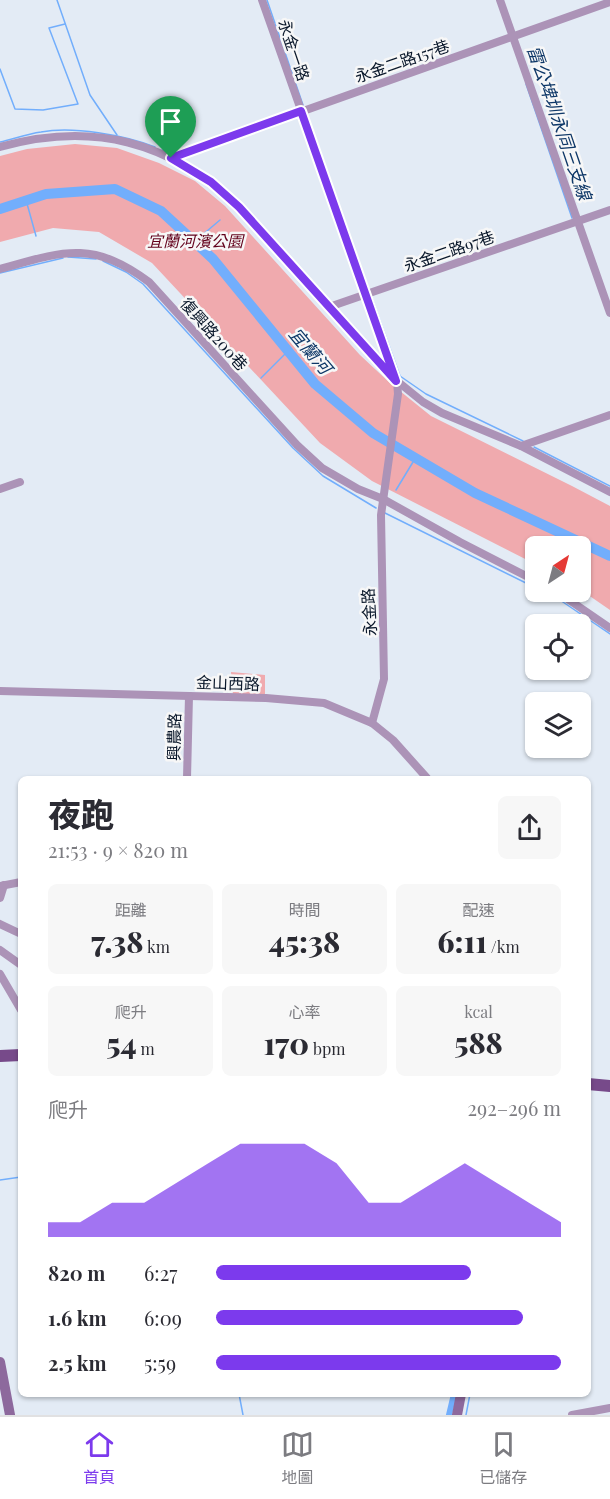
<!DOCTYPE html>
<html lang="zh-TW">
<meta charset="utf-8">
<style>
body{margin:0;font-family:"Playfair Display","Noto Sans TC",serif;background:#f7f7f7;color:#2b2b33;height:100vh;display:flex;flex-direction:column;font-size:22px;white-space:nowrap}
*{box-sizing:border-box;margin:0}
p{font-size:20px;color:#7c7c81}
.icon{flex:none;width:33px;height:33px;fill:none;stroke:currentColor;stroke-width:2;stroke-linecap:round;stroke-linejoin:round}
.map{position:relative;flex:1;overflow:hidden}
.drawer{position:absolute;left:18px;top:776px;width:573px;height:621px;display:flex;flex-direction:column;background:#fff;border-radius:9px;box-shadow:0 2px 4px #0004}
.drawer>*{flex:none}
.needle{width:39px;rotate:36deg}
.controls{position:absolute;left:525px;top:536px;display:grid;gap:12px}
.controls a{display:grid;place-items:center;width:66px;height:66px;border-radius:9px;background:#fff;box-shadow:0 2px 4px #0004;font-size:30px}
.pin{position:absolute;display:grid;place-items:center;width:51px;height:51px;color:#fff;margin:-62px -26px;border-radius:50% 50% 50% 0;rotate:-45deg;box-shadow:0 0 6px #0007}
.pin .icon{rotate:45deg}
.round{display:grid;place-items:center;flex:none;width:63px;height:63px;border-radius:9px;background:#f7f7f7}
.headline{display:flex;align-items:center;justify-content:space-between;height:102px;padding:0 30px}
h1{font-size:33px;font-weight:800;line-height:45px}
.stats{display:grid;grid-template-columns:repeat(3,1fr);gap:9px;height:102px;padding:6px 30px}
.stats div{display:grid;align-content:center;border-radius:9px;background:#f7f7f7;text-align:center}
.stats b{font-size:30px;font-weight:800}
.stats small{font-size:16px;font-weight:400}
.stats p{font-size:16px}
.chart{height:168px;padding:12px 30px}
.chart p{display:flex;justify-content:space-between}
.chart svg{width:100%;height:108px;margin-top:6px;fill:#7c3aed;opacity:.7}
ul{padding:0 30px;list-style:none;font-size:20px}
li{display:grid;grid-template-columns:96px 72px 1fr;align-items:center;height:45px}
li i{height:15px;border-radius:8px;background:#7c3aed}
.tabs{display:flex;justify-content:space-around;align-items:center;height:84px;border-top:2px solid #e1e1e2;background:#fff;font-size:16px;color:#7c7c81}
.tabs a{display:grid;justify-items:center;gap:3px}
.tabs .selected{color:#7c3aed}
.map>svg:first-child{display:block}
.green{fill:#f0aaae}
.lines{fill:none;stroke-linecap:round;stroke-linejoin:round}
.stream{stroke:#72aefc;stroke-width:1.5}
.canal{stroke:#72aefc;stroke-width:6}
.river{stroke:#72aefc;stroke-width:10}
.street{stroke:#ac93b7;stroke-width:8}
.secondary{stroke:#8d699d;stroke-width:10}
.primary{stroke:#774a8a;stroke-width:12}
.route-casing{stroke:#fff;stroke-width:12}
.route{stroke:#7c3aed;stroke-width:8}
.labels{text-anchor:middle;stroke-width:5;stroke-linejoin:round;paint-order:stroke}
.street-label{font-size:16px;fill:#09172a;stroke:#f7f7f7}
.park-label{font-size:16px;font-style:italic;fill:#62001b;stroke:#f7f7f7}
.water-label{font-size:18px;font-style:italic;fill:#0f3868;stroke:#f7f7f7}
</style>
<div class="map">
<svg width="610" height="1415" viewBox="0 0 610 1415">
<rect width="100%" height="100%" fill="#e3ebf5"/>
<g class="green">
<path d="M75 144 117 148 159 163 195 181 225 206 360 355 390 383 431 416 572 486 610 506V610L581 590 580 546H536L535 564 372 481 320 443 152 263 99 232 53 228 0 242V156L27 149Z"/>
<path d="M231 672 265 675V696L233 695Z"/>
</g>
<g class="lines">
<g class="stream">
<path d="M57 0 90 95 117 135"/>
<path d="M267 0 303 105"/>
<path d="M0 69 15 109 43 110 78 104 49 28 65 24"/>
<path d="M526 84 572 218"/>
<path d="M307 114 311 127"/>
<path d="M0 142C13 139 27 134 41 132 73 126 124 135 155 147"/>
<path d="M162 150 170 154"/>
<path d="M180 159C202 169 223 185 240 203"/>
<path d="M26 200 36 236"/>
<path d="M194 242 220 220"/>
<path d="M68 257 96 259"/>
<path d="M103 261 126 272 143 284 293 448 323 476 376 508"/>
<path d="M0 273 63 258"/>
<path d="M372 298 400 376"/>
<path d="M400 376 426 394 523 441"/>
<path d="M261 378 288 351"/>
<path d="M534 447 610 486"/>
<path d="M396 490 413 462"/>
<path d="M385 513 536 588"/>
<path d="M542 591 557 598 610 634"/>
<path d="M0 1180 21 1177"/>
<path d="M239 1394 243 1415"/>
<path d="M466 1415 470 1394"/>
</g>
<path class="canal" d="M449 1415 454 1394"/>
<path class="river" d="M0 209 46 194 115 189 161 211 213 259 315 384 373 433 475 493 610 556"/>
<g class="street">
<path d="M262 0 397 381 398 394 381 515 384 679 372 723"/>
<path d="M500 0 610 313"/>
<path d="M0 147C92 121 170 141 239 207L397 381 423 402 442 413 521 446 610 492"/>
<path d="M171 158 610 2"/>
<path d="M0 269C64 251 92 240 149 282L297 445 322 468 358 489 383 499 460 542 536 581"/>
<path d="M329 307 610 210"/>
<path d="M521 446 610 415"/>
<path d="M0 489 20 482"/>
<path d="M556 591 610 628"/>
<path d="M0 691 266 698 324 703 372 723 393 740 427 778"/>
<path d="M187 778 189 696"/>
<path d="M0 886 21 882"/>
<path d="M0 898 4 885"/>
<path d="M0 924 21 934"/>
<path d="M0 950 21 965"/>
<path d="M0 974 21 1010"/>
<path d="M572 1415 610 1408"/>
</g>
<g class="secondary">
<path d="M0 1362 10 1415"/>
<path d="M457 1415 461 1394"/>
</g>
<g class="primary">
<path d="M0 1056 21 1055"/>
<path d="M588 1084 610 1086"/>
</g>
</g>
<g class="lines">
<g class="route-casing">
<path id="route" d="M301 111 396 381 239 207 211 182 171 158Z"/>
</g>
<use href="#route" class="route"/>
</g>
<g class="labels">
<g class="street-label">
<text transform="translate(294 50) rotate(71)" y="6">永金一路</text>
<text transform="translate(402 61) rotate(-19)" y="6">永金二路157巷</text>
<text transform="translate(449 251) rotate(-19)" y="6">永金二路97巷</text>
<text transform="translate(214 334) rotate(48)" y="6">復興路200巷</text>
<text transform="translate(369 612) rotate(-93)" y="6">永金路</text>
<text transform="translate(228 683) rotate(2)" y="6">金山西路</text>
<text transform="translate(174 737) rotate(-89)" y="6">興農路</text>
</g>
<g class="park-label">
<text x="195" y="247">宜蘭河濱公園</text>
</g>
<g class="water-label">
<text transform="translate(559 123) rotate(71)" y="6">雷公埤圳永同三支線</text>
<text transform="translate(310 351) rotate(50)" y="6">宜蘭河</text>
</g>
</g>
</svg>
<div class="controls">
<a><svg class="needle" viewBox="-14 -14 28 28"><path d="M0-13l5 13h-10z" fill="#e53935"/><path d="M0 13l5-13h-10z" fill="#7c7c81"/></svg></a>
<a><svg class="icon" aria-label="locate" viewBox="0 0 24 24"><circle cx="12" cy="12" r="6"/><path d="M12 2v4M12 18v4M2 12h4M18 12h4"/></svg></a>
<a><svg class="icon" aria-label="layers" viewBox="0 0 24 24"><path d="M12 4l9 5-9 5-9-5zM3 14l9 5 9-5"/></svg></a>
</div>
<div class="pin" style="left:171px;top:158px;background:#1e9e55"><svg class="icon" aria-label="arrive" viewBox="0 0 24 24"><path d="M6 21V4h12l-3 4 3 4H6"/></svg></div>
<section class="drawer">
<div class="headline"><div><h1>夜跑</h1><p>21:53 · 9 × 820 m</p></div><a class="round"><svg class="icon" aria-label="share" viewBox="0 0 24 24"><path d="M12 15V3M7 8l5-5 5 5M5 13v7h14v-7"/></svg></a></div>
<div class="stats">
<div><p>距離</p><b>7.38<small> km</small></b></div>
<div><p>時間</p><b>45:38</b></div>
<div><p>配速</p><b>6:11<small> /km</small></b></div>
</div>
<div class="stats">
<div><p>爬升</p><b>54<small> m</small></b></div>
<div><p>心率</p><b>170<small> bpm</small></b></div>
<div><p>kcal</p><b>588</b></div>
</div>
<div class="chart"><p><span>爬升</span>292–296 m</p>
<svg viewBox="0 0 160 44" preserveAspectRatio="none"><path d="M0 44V38L10 38L20 30L30 30L40 22L50 14L60 6L70 6L80 6L90 14L100 30L110 30L120 22L130 14L140 22L150 30L160 38V44z"/></svg>
</div>
<ul>
<li><b>820 m</b>6:27<i style="width:74%"></i></li>
<li><b>1.6 km</b>6:09<i style="width:89%"></i></li>
<li><b>2.5 km</b>5:59<i style="width:100%"></i></li>
</ul>
</section>
</div>
<nav class="tabs">
<a class="selected"><svg class="icon" aria-label="home" viewBox="0 0 24 24"><path d="M3 11l9-7 9 7M6 9v11h12V9"/></svg>首頁</a>
<a><svg class="icon" aria-label="map" viewBox="0 0 24 24"><path d="M3 6l6-2 6 2 6-2v14l-6 2-6-2-6 2zM9 4v14M15 6v14"/></svg>地圖</a>
<a><svg class="icon" aria-label="saved" viewBox="0 0 24 24"><path d="M7 4h10v16l-5-4-5 4z"/></svg>已儲存</a>
</nav>
